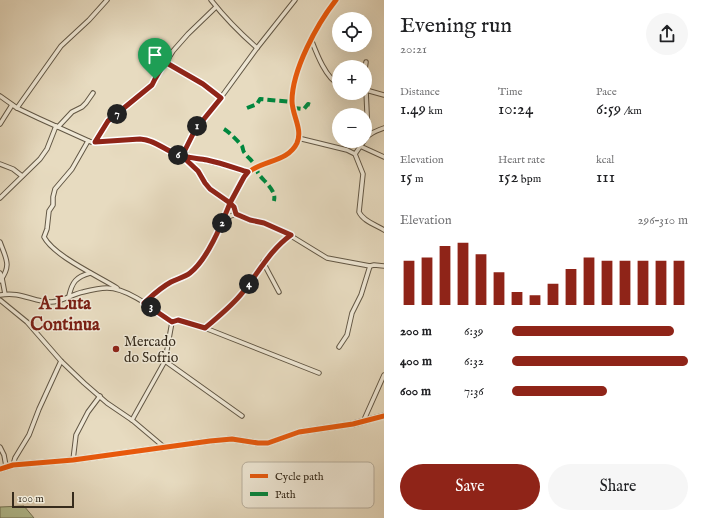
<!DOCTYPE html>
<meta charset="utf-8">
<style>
body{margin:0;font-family:"IM FELL English",serif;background:#f6f6f6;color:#202124;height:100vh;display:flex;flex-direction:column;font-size:15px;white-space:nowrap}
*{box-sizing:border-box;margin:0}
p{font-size:13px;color:#757577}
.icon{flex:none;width:22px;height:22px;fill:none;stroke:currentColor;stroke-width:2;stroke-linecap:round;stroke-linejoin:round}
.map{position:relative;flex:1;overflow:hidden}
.sheet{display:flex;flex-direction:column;background:#fff;width:320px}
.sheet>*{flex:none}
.fabs{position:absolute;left:332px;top:12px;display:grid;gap:8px}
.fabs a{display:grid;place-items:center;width:40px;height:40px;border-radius:50%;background:#fff;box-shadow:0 4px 16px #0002;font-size:20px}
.scale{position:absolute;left:12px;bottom:10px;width:62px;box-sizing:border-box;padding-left:4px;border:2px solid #362b1c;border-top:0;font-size:11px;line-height:14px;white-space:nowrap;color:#362b1c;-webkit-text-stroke:3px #efe8d6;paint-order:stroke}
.pin{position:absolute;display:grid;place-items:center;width:34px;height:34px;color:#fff;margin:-41px -17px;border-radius:50% 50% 50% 0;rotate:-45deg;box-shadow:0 0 4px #0007}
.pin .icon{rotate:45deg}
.km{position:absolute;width:20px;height:20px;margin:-10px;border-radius:50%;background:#222;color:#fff;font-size:11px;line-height:20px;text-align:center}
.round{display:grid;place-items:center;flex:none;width:42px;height:42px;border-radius:21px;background:#f6f6f6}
.head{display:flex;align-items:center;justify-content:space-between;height:68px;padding:0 16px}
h1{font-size:22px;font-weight:600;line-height:30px}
.metrics{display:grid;grid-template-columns:repeat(3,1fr);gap:6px;height:68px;padding:4px 16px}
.metrics div{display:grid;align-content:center}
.metrics b{font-size:17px;font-weight:600}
.metrics small{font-size:11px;font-weight:400}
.metrics p{font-size:11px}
.chart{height:112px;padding:8px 16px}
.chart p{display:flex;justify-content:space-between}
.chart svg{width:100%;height:72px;margin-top:4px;stroke:#8f2418;stroke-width:6}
.cta{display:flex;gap:8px;margin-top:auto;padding:8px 16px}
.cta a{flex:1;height:46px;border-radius:24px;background:#8f2418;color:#fff;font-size:16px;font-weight:600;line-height:46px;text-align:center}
.cta a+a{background:#f6f6f6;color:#202124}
ul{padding:0 16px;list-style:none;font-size:13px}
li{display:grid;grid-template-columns:64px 48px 1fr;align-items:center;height:30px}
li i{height:10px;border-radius:5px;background:#8f2418}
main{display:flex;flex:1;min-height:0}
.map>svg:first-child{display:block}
.green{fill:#b4c093;stroke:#757658}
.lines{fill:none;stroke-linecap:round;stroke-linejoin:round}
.street-casing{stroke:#625745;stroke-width:5.5}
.secondary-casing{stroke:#362b1c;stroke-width:7}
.street{stroke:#efe8d6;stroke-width:3.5}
.secondary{stroke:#efe8d6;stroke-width:5}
.quiet{stroke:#00873e;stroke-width:4;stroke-dasharray:8 4;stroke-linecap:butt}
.cycleway-casing{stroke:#efe8d6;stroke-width:8}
.cycleway{stroke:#e8590c;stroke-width:5}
.route-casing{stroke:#fff;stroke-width:8}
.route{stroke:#8f2418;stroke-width:5}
.poi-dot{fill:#8f2418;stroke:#efe8d6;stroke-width:1.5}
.labels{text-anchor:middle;stroke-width:3;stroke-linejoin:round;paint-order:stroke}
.poi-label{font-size:14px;fill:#362b1c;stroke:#efe8d6;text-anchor:start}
.district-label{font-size:18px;font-weight:bold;fill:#7a1f14;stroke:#efe8d6}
.key{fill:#efe8d6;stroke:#b8af9e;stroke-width:1}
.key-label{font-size:11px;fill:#362b1c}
</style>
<main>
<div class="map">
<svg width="384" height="518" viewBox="0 0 384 518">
<rect width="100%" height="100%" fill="#e7dbc0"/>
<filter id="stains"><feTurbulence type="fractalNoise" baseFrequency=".005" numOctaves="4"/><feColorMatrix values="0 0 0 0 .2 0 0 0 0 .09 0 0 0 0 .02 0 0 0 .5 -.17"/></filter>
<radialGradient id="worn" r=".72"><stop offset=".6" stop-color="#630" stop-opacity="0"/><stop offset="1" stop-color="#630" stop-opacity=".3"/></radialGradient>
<path class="green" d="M24 506 34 518H0V507Z"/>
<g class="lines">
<g class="street-casing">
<g id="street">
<path d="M211 0C225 18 240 33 257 48"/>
<path d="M311 39C316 52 326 79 339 84"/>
<path d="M165 62 203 84 221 98"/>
<path d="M365 69 366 62"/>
<path d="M366 90 368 135"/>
<path d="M366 90 384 95"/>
<path d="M0 96 17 108 38 118 91 142 140 139 156 143 176 154 208 161 248 172"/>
<path d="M17 108 61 46 89 20 107 0"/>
<path d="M0 124 12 105"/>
<path d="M58 127 72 112 82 107 86 103 93 93"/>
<path d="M298 138 347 150 355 154 363 174 359 212C363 221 376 225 384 230"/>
<path d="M365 139C370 133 376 131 384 128"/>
<path d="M88 141 72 169 55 189 53 197V205L49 211 47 229 44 237C54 256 98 276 117 288"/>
<path d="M95 143 108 121 152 85 173 51 188 34 216 7"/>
<path d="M360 146 384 157"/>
<path d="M355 154 364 141"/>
<path d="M182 156 195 130 214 107 257 48 295 0"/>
<path d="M183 157 198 171 205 183 209 189 234 207 236 214"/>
<path d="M0 164 13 169 22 176"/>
<path d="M0 198 40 159 47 149 56 126"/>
<path d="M224 222 228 217 236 214 250 220 264 223 278 228 327 258 370 266 374 265 384 266"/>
<path d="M0 242C6 259 12 265 0 281"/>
<path d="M263 262 279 292"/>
<path d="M0 273 2 278 5 294"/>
<path d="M0 295C21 291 33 302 51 302 61 302 73 294 83 292 91 290 99 288 107 288 128 288 155 310 172 322L165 361 132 420"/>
<path d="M69 296C72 282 76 277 90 273"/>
<path d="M0 300 27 322 61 361 84 383 107 403 132 420 164 447"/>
<path d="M144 303C151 297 157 291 165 286 176 279 189 276 198 265 206 254 218 235 222 223 228 209 237 182 249 172 263 160 288 162 297 143 303 129 292 115 292 101 292 70 317 24 336 0"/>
<path d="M172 322 178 320 205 328 319 373"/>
<path d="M205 328C219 316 232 305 243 292 259 272 270 250 291 235"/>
<path d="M339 347 347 335 352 313 361 295 370 266"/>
<path d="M165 361 242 416"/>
<path d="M363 422 384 375"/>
<path d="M0 447 4 455 6 466"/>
<path d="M73 460 76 435 88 412 100 396"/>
<path d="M13 465 15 458 29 435 39 409 61 361"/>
</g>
</g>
<g class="secondary-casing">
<path id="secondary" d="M0 469 13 465 73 460 210 441 232 439 258 443H268L299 432 353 424 384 416"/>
</g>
<use href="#street" class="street"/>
<use href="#secondary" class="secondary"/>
<g class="quiet">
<path d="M247 108 257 104 260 99 292 102"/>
<path d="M293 109 294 108 304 109 308 104 311 105"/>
<path d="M224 129C229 132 239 142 242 146 243 148 243 151 244 152 248 158 253 161 256 167"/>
<path d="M259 166 257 170 258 173C263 181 277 190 274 201"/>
</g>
<g class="cycleway-casing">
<g id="cycleway">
<path d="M144 303C151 297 157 291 165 286 176 279 189 276 198 265 206 254 218 235 222 223 228 209 237 182 249 172 263 160 288 162 297 143 303 129 292 115 292 101 292 70 317 24 336 0"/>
<path d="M0 469 13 465 73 460 210 441 232 439 258 443H268L299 432 353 424 384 416"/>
</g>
</g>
<use href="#cycleway" class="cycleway"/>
</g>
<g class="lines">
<g class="route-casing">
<path id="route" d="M155 79 165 62 203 84 221 98 195 130 182 156 198 171 205 183 210 189 230 203C222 223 208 259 190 273 185 277 177 279 171 282 160 288 153 295 144 303L172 322 178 320 205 328C219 316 232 306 243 292 259 272 270 250 291 235L264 223 250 220 236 214 234 207 230 203 244 177 248 172C235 168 221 163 207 160 197 158 186 158 176 154 163 149 155 140 140 139L95 142 108 121 152 85 155 79"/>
</g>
<use href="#route" class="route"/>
</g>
<circle class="poi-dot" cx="116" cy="349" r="4"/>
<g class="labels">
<g class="poi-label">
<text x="124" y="346">Mercado<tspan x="124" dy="16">do Sofrio</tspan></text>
</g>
<g class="district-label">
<text x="65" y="309">A Luta<tspan x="65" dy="21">Continua</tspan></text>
</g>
</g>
<rect x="242" y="462" width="132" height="46" rx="6" class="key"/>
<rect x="250" y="474" width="18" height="4" fill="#e8590c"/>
<rect x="250" y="492" width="18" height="4" fill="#00873e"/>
<g class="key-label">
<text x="275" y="480">Cycle path</text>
<text x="275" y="498">Path</text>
</g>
<rect width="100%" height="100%" filter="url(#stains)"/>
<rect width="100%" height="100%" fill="url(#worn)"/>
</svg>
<div class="fabs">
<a><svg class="icon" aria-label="locate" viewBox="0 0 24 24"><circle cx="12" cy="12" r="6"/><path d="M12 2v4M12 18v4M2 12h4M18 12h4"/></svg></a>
<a>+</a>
<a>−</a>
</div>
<div class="scale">100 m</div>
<div class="pin" style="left:155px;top:79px;background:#1e9e55"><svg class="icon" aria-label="arrive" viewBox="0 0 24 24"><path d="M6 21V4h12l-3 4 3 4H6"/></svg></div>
<b class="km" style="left:197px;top:126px">1</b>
<b class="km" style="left:222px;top:223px">2</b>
<b class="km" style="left:151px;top:307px">3</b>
<b class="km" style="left:249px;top:284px">4</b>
<b class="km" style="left:178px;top:155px">6</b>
<b class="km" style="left:117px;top:114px">7</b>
</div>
<section class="sheet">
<div class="head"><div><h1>Evening run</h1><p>20:21</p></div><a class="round"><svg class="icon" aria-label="share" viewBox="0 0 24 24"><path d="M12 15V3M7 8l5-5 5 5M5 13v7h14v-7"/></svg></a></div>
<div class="metrics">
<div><p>Distance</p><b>1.49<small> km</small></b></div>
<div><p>Time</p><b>10:24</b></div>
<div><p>Pace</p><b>6:59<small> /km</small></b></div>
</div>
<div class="metrics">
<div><p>Elevation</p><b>15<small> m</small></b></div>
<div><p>Heart rate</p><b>152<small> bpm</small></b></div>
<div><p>kcal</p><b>111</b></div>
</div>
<div class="chart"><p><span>Elevation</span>296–310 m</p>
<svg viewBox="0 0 160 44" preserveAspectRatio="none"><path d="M5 44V17M15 44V15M25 44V8M35 44V6M45 44V13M55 44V24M65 44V36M75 44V38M85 44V31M95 44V22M105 44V15M115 44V17M125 44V17M135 44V17M145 44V17M155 44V17"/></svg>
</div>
<ul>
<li><b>200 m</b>6:39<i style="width:92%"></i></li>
<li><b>400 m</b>6:32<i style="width:100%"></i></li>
<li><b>600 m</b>7:36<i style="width:54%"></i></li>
</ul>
<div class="cta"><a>Save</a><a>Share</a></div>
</section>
</main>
